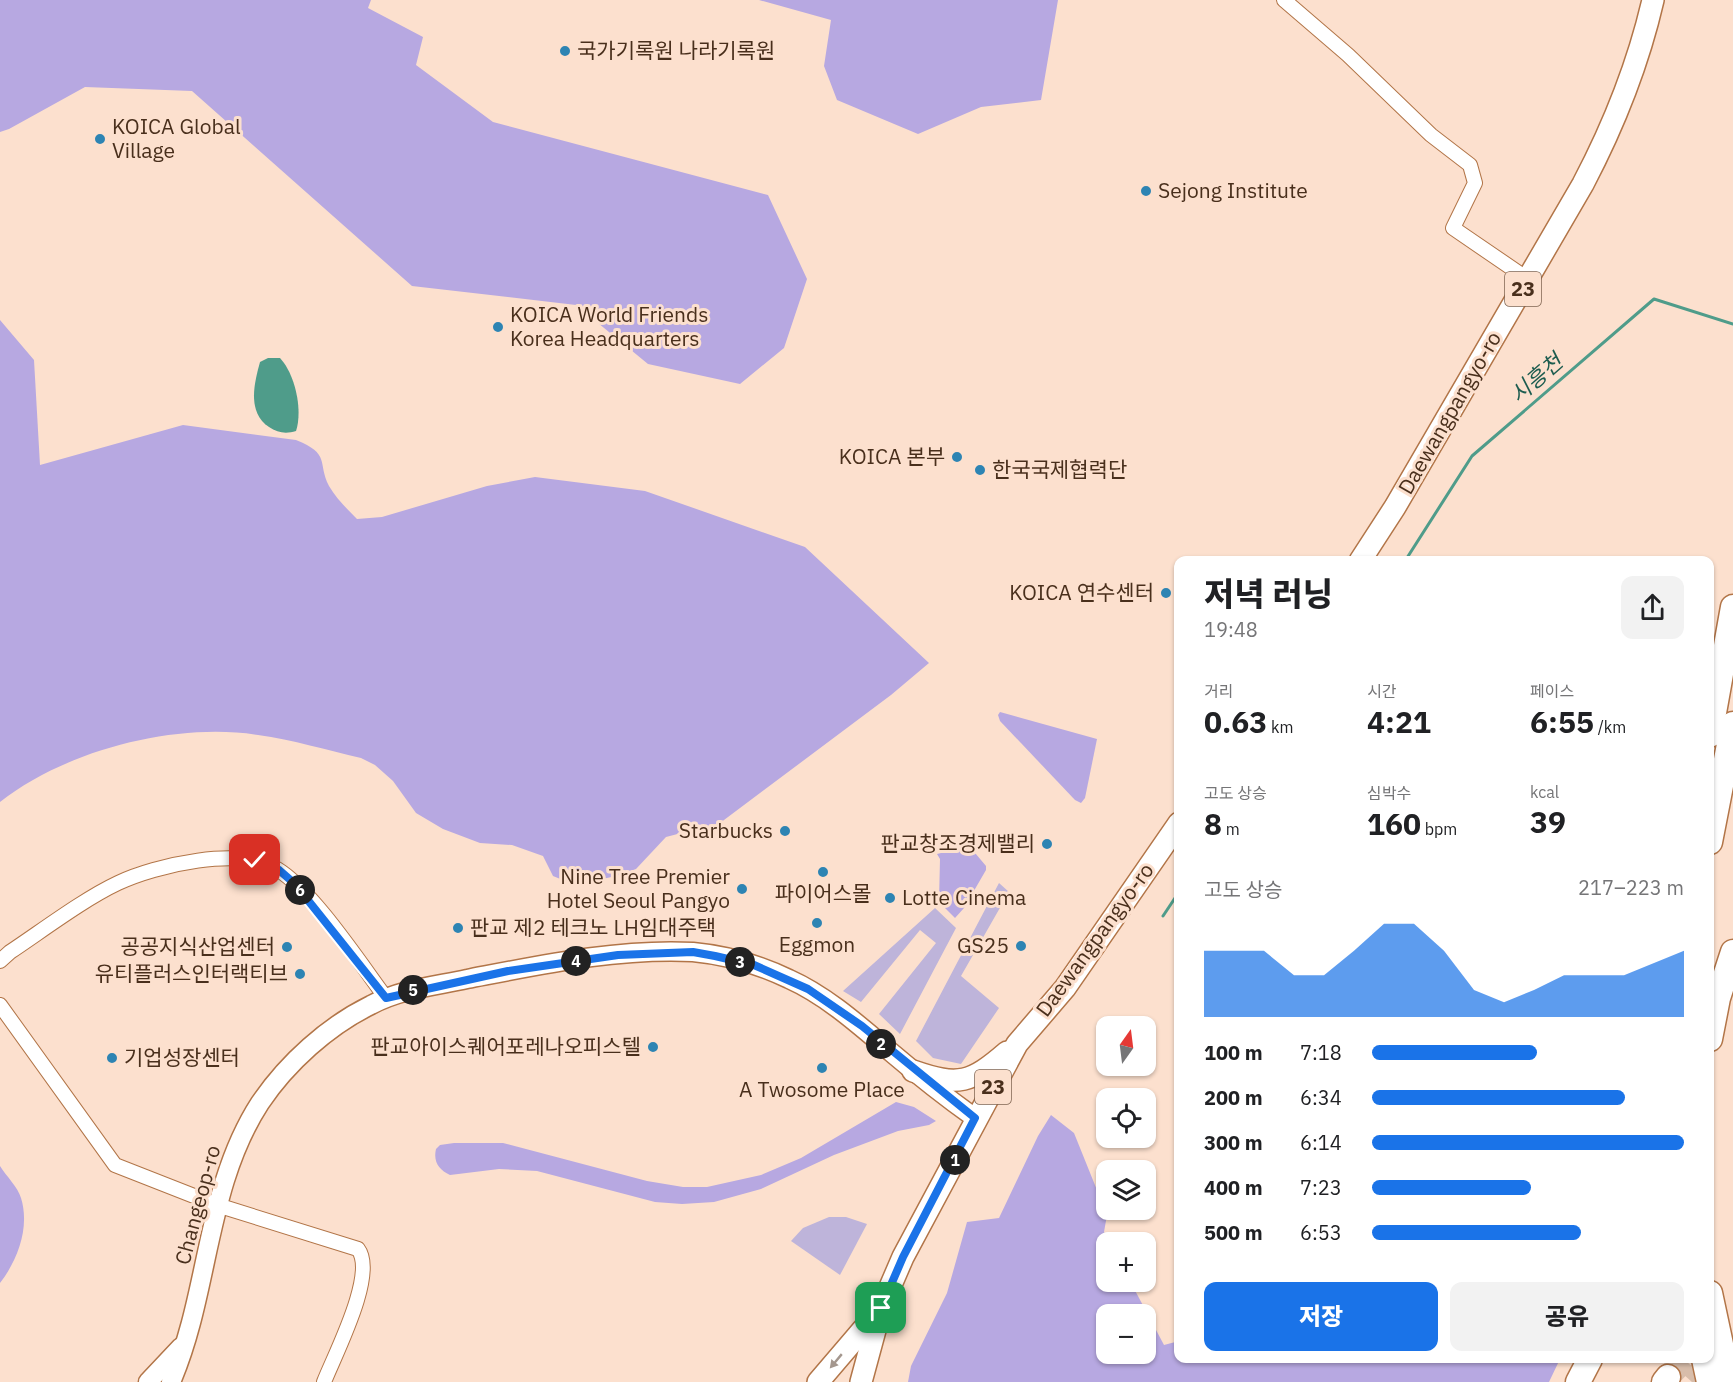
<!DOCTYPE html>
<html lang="ko">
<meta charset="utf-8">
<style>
body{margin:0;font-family:"IBM Plex Sans","Noto Sans KR",sans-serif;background:#f2f2f2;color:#202124;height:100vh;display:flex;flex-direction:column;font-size:22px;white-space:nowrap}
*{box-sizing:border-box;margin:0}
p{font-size:20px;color:#757577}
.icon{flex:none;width:33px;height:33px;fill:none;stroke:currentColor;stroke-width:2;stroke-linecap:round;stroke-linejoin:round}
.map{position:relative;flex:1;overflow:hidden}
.sheet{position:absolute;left:1174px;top:556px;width:540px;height:807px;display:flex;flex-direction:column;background:#fff;border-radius:12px;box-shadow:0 2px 4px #0004}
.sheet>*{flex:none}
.needle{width:39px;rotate:14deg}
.controls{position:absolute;left:1096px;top:1016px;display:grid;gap:12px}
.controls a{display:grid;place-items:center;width:60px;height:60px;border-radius:12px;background:#fff;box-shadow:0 2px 4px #0004;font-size:30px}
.pin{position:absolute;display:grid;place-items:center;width:51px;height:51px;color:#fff;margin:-26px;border-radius:12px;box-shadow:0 3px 9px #0006}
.km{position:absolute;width:30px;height:30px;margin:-15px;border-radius:50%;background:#222;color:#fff;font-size:16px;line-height:30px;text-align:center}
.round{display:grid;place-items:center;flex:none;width:63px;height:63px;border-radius:12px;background:#f2f2f2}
.overview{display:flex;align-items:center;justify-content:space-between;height:102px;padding:0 30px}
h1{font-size:33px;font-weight:800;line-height:45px}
.metrics{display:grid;grid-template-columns:repeat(3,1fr);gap:9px;height:102px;padding:6px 30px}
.metrics div{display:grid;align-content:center}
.metrics b{font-size:30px;font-weight:800}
.metrics small{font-size:16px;font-weight:400}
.metrics p{font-size:16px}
.chart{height:168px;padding:12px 30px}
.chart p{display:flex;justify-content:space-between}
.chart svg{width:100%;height:108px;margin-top:6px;fill:#1a73e8;opacity:.7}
.action{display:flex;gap:12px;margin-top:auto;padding:12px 30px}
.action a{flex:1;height:69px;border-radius:12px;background:#1a73e8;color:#fff;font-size:24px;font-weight:800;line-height:69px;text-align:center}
.action a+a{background:#f2f2f2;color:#202124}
ul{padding:0 30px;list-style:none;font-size:20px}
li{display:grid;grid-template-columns:96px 72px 1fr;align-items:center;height:45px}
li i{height:15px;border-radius:8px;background:#1a73e8}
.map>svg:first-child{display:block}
.green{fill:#beb4da}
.forest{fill:#b7a8e1;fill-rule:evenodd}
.water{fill:#4f9c8a}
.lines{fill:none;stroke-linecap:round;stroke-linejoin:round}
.stream{stroke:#4f9c8a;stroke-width:3}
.highway-tunnel{stroke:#d8bdaa;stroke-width:24;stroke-dasharray:24 12;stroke-linecap:butt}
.street-casing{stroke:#b27548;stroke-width:16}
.secondary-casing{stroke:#b27548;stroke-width:21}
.primary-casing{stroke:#b27548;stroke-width:24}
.highway-casing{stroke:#b27548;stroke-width:27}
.street{stroke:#fff;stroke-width:14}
.secondary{stroke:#fff;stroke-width:18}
.primary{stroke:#fff;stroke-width:21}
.highway{stroke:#fff;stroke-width:24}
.oneway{fill:#a4978e}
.route-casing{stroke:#fff;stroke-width:12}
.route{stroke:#1a73e8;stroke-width:8}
.poi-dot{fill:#2d84b3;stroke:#fce0ce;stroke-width:2}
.labels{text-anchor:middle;stroke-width:6;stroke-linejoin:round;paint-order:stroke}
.shield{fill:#fce0ce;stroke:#7f6451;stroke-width:1.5}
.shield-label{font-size:20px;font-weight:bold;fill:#492f1c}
.poi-label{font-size:21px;fill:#492f1c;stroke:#fce0ce;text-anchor:end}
.street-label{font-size:21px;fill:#492f1c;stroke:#fce0ce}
.water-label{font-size:22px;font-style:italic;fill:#1d5c4f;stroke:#fce0ce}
</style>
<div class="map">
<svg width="1733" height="1382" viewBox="0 0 1733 1382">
<rect width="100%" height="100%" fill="#fce0ce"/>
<g class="green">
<path d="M999 883 1009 892 961 976 999 1008 961 1064 933 1058 916 1041Z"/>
<path d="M935 908 956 928 900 1034 879 1014 936 943 920 930 861 1002 843 991Z"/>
<path d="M829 1217H846L867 1224 840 1275 791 1241 803 1228Z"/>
</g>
<g class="forest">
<path d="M0 0H371L368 8 423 37 416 65 493 122 768 195 807 279 784 348 740 384 648 364 576 305 412 286 192 91 85 87 9 129 0 132Z"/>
<path d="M759 0H1058L1041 100 981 107 918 134 837 100 824 66 831 20Z"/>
<path d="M0 320 34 360 40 465 183 425 296 440C331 454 317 462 329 486 336 498 347 509 357 519L382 517 487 486 535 477 645 491 805 547 929 663 891 695 720 823 666 837 636 869 616 876 575 885 553 876 543 856 512 845 480 843 443 829 416 813 393 781 375 765 361 758C327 750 293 740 258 735 176 722 66 750 0 802Z"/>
<path d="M1000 712 1097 739 1085 798 1081 803 1075 800 1000 721 998 715Z"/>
<path d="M965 847H970L986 866V870L964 908 955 918 939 902 940 859 937 854Z"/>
<path d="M896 1102 914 1107 936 1121 929 1125 898 1131 834 1155 761 1189 714 1202 682 1204 655 1202 537 1171 499 1169 450 1175C439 1170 433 1162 436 1149L440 1145 454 1143H503L647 1181 683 1187H707L761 1175 801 1158Z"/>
<path d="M1051 1115 1074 1133 1107 1215 1104 1232 1109 1242H1107V1281H1130L1164 1345 1179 1341V1359H1560L1549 1382H908L911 1366 947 1293 967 1222 999 1218 1038 1136ZM1107 1314H1146V1353H1107Z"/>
<path d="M0 1166C6 1176 18 1187 21 1198 30 1227 18 1260 0 1283Z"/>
</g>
<path class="water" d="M268 358H280C295 374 303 410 296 431 286 434 278 433 269 427 247 412 254 384 260 362Z"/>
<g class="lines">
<g class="stream">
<path d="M1405 561 1472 456 1654 299 1733 324"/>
<path d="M1163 916 1179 892"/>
</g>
<g class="highway-tunnel">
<path d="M1668 1377 1685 1359"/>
<path d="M1692 1382 1733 1335"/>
</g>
<g class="street-casing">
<g id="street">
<path d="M1284 0 1348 55 1431 135 1470 165 1475 183 1453 228 1529 280"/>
<path d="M0 961 10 952C43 930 84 899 118 883 156 865 240 846 277 869 312 890 360 963 386 998"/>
<path d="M0 1005 115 1165 217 1205 358 1249C377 1274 335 1354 324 1382"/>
</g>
</g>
<g class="secondary-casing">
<g id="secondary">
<path d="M148 1382 181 1347"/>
<path d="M171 1382C210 1292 205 1188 260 1103 287 1063 328 1026 371 1005 401 989 435 986 467 979 540 965 619 948 693 952 725 955 760 965 789 979 827 996 860 1026 892 1053 919 1076 947 1098 975 1118"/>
</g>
</g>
<g class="primary-casing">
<g id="primary">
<path d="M1360 561 1395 507 1583 184C1614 125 1638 65 1653 0"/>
<path d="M913 1071C959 1087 971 1083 1007 1052"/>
<path d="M818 1382 877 1313"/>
<path d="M861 1382 881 1308 903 1257 1017 1044 1065 988 1179 823"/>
</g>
</g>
<g class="highway-casing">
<g id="highway">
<path d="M1710 735 1733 607"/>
<path d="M1710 842 1733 724"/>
<path d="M1710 1039 1718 998 1733 952"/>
<path d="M1710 1293 1729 1382"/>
<path d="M1704 1359 1709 1382"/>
<path d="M1578 1382 1590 1359"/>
<path d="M1664 1382 1668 1377"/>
</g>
</g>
<use href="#street" class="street"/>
<use href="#secondary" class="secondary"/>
<use href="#primary" class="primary"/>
<use href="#highway" class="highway"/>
</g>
<defs><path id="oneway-solid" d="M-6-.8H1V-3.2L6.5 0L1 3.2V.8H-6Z" transform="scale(1.5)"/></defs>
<use class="oneway" href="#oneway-solid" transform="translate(836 1361) rotate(130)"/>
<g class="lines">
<g class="route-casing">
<path id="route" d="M255 860 279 870 295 884 386 998 508 971 618 955 693 952 715 956 754 965 808 989 862 1026 975 1118 903 1257 881 1308"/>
</g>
<use href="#route" class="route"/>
</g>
<g class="poi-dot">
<circle cx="565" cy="51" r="6"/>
<circle cx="100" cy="139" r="6"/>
<circle cx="1146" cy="191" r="6"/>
<circle cx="498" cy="327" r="6"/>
<circle cx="957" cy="457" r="6"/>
<circle cx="980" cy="470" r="6"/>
<circle cx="1166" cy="593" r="6"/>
<circle cx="785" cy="831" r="6"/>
<circle cx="1047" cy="844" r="6"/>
<circle cx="823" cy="872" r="6"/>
<circle cx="742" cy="889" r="6"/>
<circle cx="890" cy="898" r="6"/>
<circle cx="817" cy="923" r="6"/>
<circle cx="458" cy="928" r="6"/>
<circle cx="1021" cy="946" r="6"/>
<circle cx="287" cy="947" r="6"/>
<circle cx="300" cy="974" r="6"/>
<circle cx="653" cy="1047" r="6"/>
<circle cx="112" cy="1058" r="6"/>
<circle cx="822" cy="1068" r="6"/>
</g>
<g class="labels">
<g class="shield">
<rect x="1505" y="272" width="36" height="34" rx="4.5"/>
<rect x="975" y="1070" width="36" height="34" rx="4.5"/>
</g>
<g class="shield-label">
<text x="1523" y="296">23</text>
<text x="993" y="1094">23</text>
</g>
<g class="poi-label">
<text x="577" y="58" text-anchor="start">국가기록원 나라기록원</text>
<text x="112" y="134" text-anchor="start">KOICA Global<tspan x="112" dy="24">Village</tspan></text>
<text x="1158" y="198" text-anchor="start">Sejong Institute</text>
<text x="510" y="322" text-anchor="start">KOICA World Friends<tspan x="510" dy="24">Korea Headquarters</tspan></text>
<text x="945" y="464">KOICA 본부</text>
<text x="992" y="477" text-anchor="start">한국국제협력단</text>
<text x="1154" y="600">KOICA 연수센터</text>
<text x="773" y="838">Starbucks</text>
<text x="1035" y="851">판교창조경제밸리</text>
<text x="730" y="884">Nine Tree Premier<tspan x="730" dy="24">Hotel Seoul Pangyo</tspan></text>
<text x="823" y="901" text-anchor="middle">파이어스몰</text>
<text x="902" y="905" text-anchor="start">Lotte Cinema</text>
<text x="470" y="935" text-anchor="start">판교 제2 테크노 LH임대주택</text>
<text x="817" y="952" text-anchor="middle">Eggmon</text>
<text x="1009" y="953">GS25</text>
<text x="275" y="954">공공지식산업센터</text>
<text x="288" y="981">유티플러스인터랙티브</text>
<text x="641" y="1054">판교아이스퀘어포레나오피스텔</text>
<text x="124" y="1065" text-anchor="start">기업성장센터</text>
<text x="822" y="1097" text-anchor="middle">A Twosome Place</text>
</g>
<g class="street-label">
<text transform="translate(1450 413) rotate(-60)" y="7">Daewangpangyo-ro</text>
<text transform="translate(1095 940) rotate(-54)" y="7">Daewangpangyo-ro</text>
<text transform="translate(198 1205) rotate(-75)" y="7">Changeop-ro</text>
</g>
<g class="water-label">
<text transform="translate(1536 378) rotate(-41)" y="8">시흥천</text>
</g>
</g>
</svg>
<div class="controls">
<a><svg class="needle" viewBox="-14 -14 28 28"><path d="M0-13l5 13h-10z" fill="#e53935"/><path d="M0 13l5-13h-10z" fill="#757577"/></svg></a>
<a><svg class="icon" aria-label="locate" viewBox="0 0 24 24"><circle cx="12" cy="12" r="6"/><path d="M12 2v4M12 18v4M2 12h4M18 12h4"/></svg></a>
<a><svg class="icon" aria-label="layers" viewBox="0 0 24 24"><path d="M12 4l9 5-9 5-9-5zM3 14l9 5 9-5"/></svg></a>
<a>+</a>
<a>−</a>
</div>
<div class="pin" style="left:881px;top:1308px;background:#1e9e55"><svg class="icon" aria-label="arrive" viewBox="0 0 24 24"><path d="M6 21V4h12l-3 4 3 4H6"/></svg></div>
<div class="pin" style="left:255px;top:860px;background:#d93025"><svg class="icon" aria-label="check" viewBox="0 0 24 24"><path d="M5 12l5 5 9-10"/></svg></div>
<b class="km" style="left:955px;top:1160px">1</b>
<b class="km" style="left:881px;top:1044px">2</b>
<b class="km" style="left:740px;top:962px">3</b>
<b class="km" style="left:576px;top:961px">4</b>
<b class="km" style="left:413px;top:990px">5</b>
<b class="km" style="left:300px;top:890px">6</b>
<section class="sheet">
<div class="overview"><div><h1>저녁 러닝</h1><p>19:48</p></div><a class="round"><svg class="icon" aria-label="share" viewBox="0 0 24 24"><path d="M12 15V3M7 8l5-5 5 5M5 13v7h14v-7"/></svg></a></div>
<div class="metrics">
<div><p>거리</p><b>0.63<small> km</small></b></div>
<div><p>시간</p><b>4:21</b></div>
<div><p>페이스</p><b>6:55<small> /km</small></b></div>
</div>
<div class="metrics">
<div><p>고도 상승</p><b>8<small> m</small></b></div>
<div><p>심박수</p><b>160<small> bpm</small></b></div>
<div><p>kcal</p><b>39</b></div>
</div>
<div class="chart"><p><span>고도 상승</span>217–223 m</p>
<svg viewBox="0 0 160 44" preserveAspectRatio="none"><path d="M0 44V17L10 17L20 17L30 27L40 27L50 17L60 6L70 6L80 17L90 33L100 38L110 33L120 27L130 27L140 27L150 22L160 17V44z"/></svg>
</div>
<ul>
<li><b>100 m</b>7:18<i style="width:53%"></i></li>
<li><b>200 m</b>6:34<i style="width:81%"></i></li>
<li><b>300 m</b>6:14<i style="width:100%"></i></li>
<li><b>400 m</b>7:23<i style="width:51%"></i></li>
<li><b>500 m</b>6:53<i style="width:67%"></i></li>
</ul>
<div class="action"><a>저장</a><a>공유</a></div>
</section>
</div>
